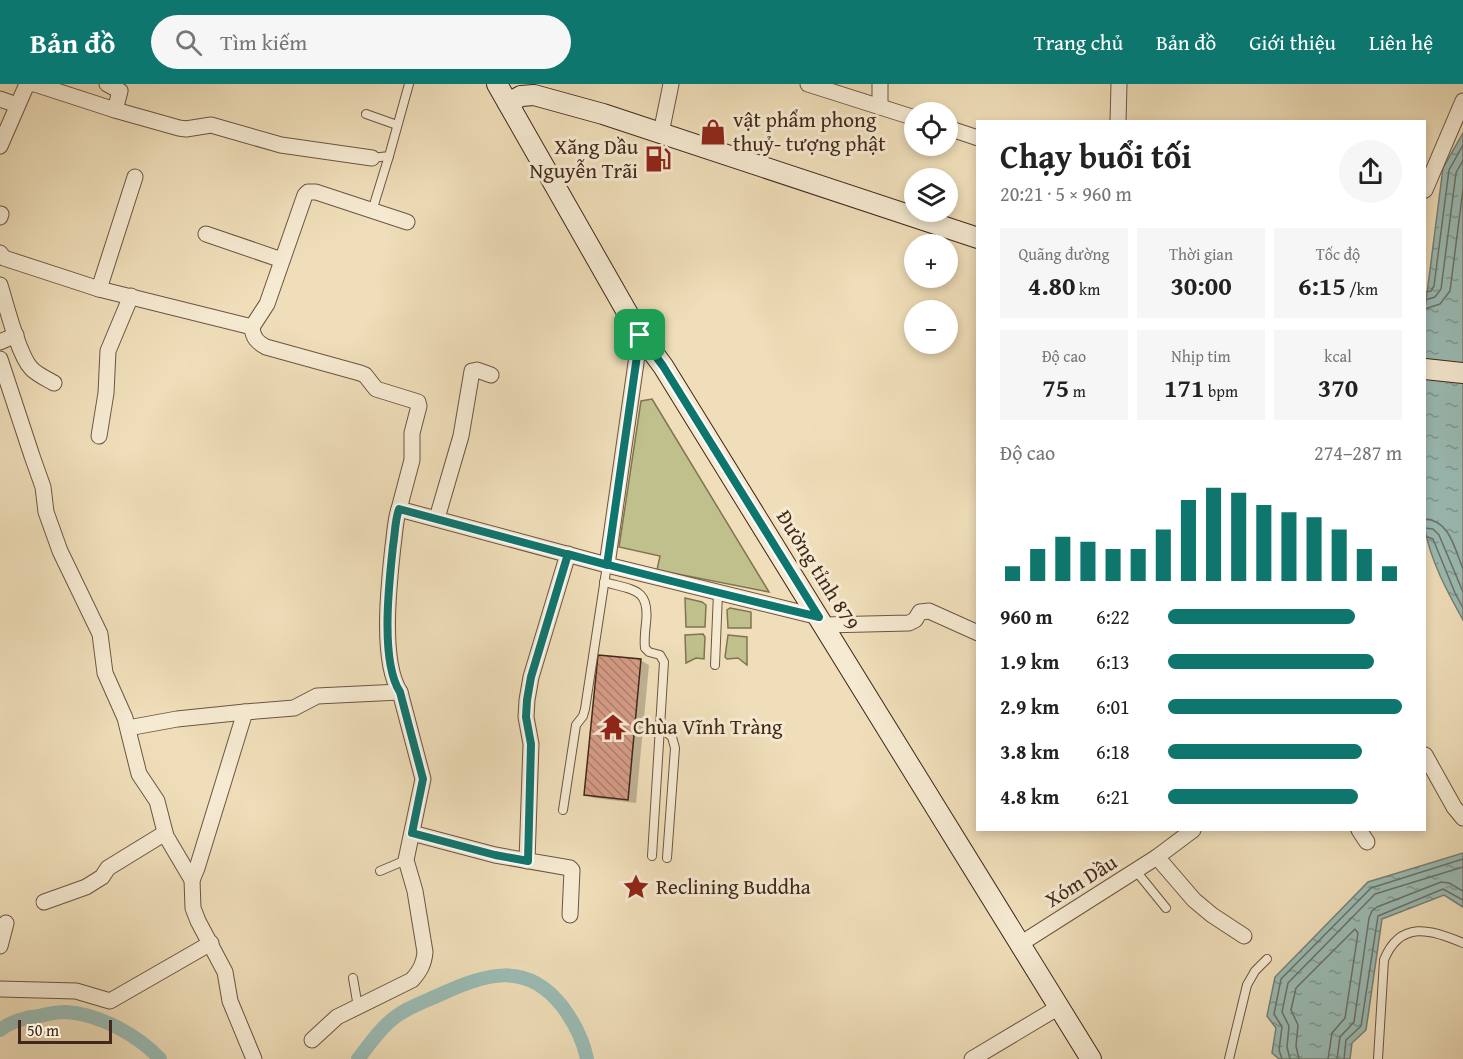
<!DOCTYPE html>
<html lang="vi">
<meta charset="utf-8">
<style>
body{margin:0;font-family:"Gentium Book Plus",serif;background:#f6f6f6;color:#222;height:100vh;display:flex;flex-direction:column;font-size:22px;white-space:nowrap}
*{box-sizing:border-box;margin:0}
p{font-size:20px;color:#767676}
.icon{flex:none;width:33px;height:33px;fill:none;stroke:currentColor;stroke-width:2;stroke-linecap:round;stroke-linejoin:round}
.map{position:relative;flex:1;overflow:hidden}
.panel{position:absolute;left:976px;top:36px;width:450px;height:711px;display:flex;flex-direction:column;background:#fff;border-radius:0px;box-shadow:0 3px 9px #0003}
.panel>*{flex:none}
.tools{position:absolute;left:904px;top:18px;display:grid;gap:12px}
.tools a{display:grid;place-items:center;width:54px;height:54px;border-radius:50%;background:#fff;box-shadow:0 3px 9px #0003;font-size:30px}
.scale{position:absolute;left:18px;bottom:15px;width:94px;box-sizing:border-box;padding-left:6px;border:3px solid #42271a;border-top:0;font-size:16px;line-height:21px;white-space:nowrap;color:#42271a;-webkit-text-stroke:4px #f5ead2;paint-order:stroke}
.pin{position:absolute;display:grid;place-items:center;width:51px;height:51px;color:#fff;margin:-26px;border-radius:12px;box-shadow:0 3px 9px #0006}
.round{display:grid;place-items:center;flex:none;width:63px;height:63px;border-radius:32px;background:#f6f6f6}
.overview{display:flex;align-items:center;justify-content:space-between;height:102px;padding:0 24px}
h1{font-size:33px;font-weight:800;line-height:45px}
.figures{display:grid;grid-template-columns:repeat(3,1fr);gap:9px;height:102px;padding:6px 24px}
.figures div{display:grid;align-content:center;border-radius:0px;background:#f6f6f6;text-align:center}
.figures b{font-size:26px;font-weight:800}
.figures small{font-size:16px;font-weight:400}
.figures p{font-size:16px}
.chart{height:168px;padding:12px 24px}
.chart p{display:flex;justify-content:space-between}
.chart svg{width:100%;height:108px;margin-top:6px;stroke:#0f766e;stroke-width:6}
ul{padding:0 24px;list-style:none;font-size:20px}
li{display:grid;grid-template-columns:96px 72px 1fr;align-items:center;height:45px}
li i{height:15px;border-radius:8px;background:#0f766e}
header{display:flex;align-items:center;gap:36px;box-sizing:border-box;height:84px;padding:0 30px;background:#0f766e;color:#fff}
header strong{font-size:28px}
nav{display:flex;gap:33px;margin-inline-start:auto;font-size:21px}
.search{width:420px;height:54px;background:#f6f6f6;display:flex;align-items:center;gap:15px;box-sizing:border-box;padding:0 21px;border-radius:33px;color:#767676;font-size:22px}
.map>svg:first-child{display:block}
.park{fill:#bfc08b;stroke:#807452;stroke-width:1.5}
.water{fill:url(#water-ripples);stroke:#778076;stroke-width:1.5}
.shadow{fill:#0003}
.lines{fill:none;stroke-linecap:round;stroke-linejoin:round}
.shore{stroke:#6e7167;stroke-width:1.5}
.canal{stroke:#9abbb4;stroke-width:14}
.building{fill:url(#building-back-hatch);stroke:#42271a;stroke-width:1.5}
.lane-casing{stroke:#6d5542;stroke-width:10}
.street-casing{stroke:#6d5542;stroke-width:17}
.secondary-casing{stroke:#42271a;stroke-width:22}
.lane{stroke:#f5ead2;stroke-width:8}
.street{stroke:#f5ead2;stroke-width:15}
.secondary{stroke:#f5ead2;stroke-width:20}
.route-casing{stroke:#fff;stroke-width:12}
.route{stroke:#0f766e;stroke-width:8}
.labels{text-anchor:middle;stroke-width:6;stroke-linejoin:round;paint-order:stroke}
.poi-label{font-size:21px;fill:#42271a;stroke:#f5ead2;text-anchor:start}
.street-label{font-size:21px;fill:#42271a;stroke:#f5ead2}
</style>
<header>
<strong>Bản đồ</strong>
<div class="search"><svg class="icon" aria-label="search" viewBox="0 0 24 24"><circle cx="10" cy="10" r="6"/><path d="M15 15l6 6"/></svg>Tìm kiếm</div>
<nav><a>Trang chủ</a><a>Bản đồ</a><a>Giới thiệu</a><a>Liên hệ</a></nav>
</header>
<div class="map">
<svg width="1463" height="975" viewBox="0 0 1463 975">
<defs>
<pattern id="water-ripples" width="26" height="14" patternUnits="userSpaceOnUse" patternTransform="scale(1.5)"><rect width="26" height="14" fill="#9abbb4"/><path d="M2 4q2-2 4 0t4 0M15 11q2-2 4 0t4 0" fill="none" stroke="#7f9892"/></pattern>
<pattern id="building-back-hatch" width="6" height="6" patternUnits="userSpaceOnUse" patternTransform="scale(1.5)"><rect width="6" height="6" fill="#d69c87"/><path d="M-1 5l2 2M0 0l6 6M5-1l2 2" fill="none" stroke="#af7f6e"/></pattern>
</defs>
<rect width="100%" height="100%" fill="#efdeb9"/>
<filter id="stains"><feTurbulence type="fractalNoise" baseFrequency=".00333" numOctaves="4"/><feColorMatrix values="0 0 0 0 .2 0 0 0 0 .09 0 0 0 0 .02 0 0 0 .5 -.17"/></filter>
<radialGradient id="worn" r=".72"><stop offset=".6" stop-color="#630" stop-opacity="0"/><stop offset="1" stop-color="#630" stop-opacity=".3"/></radialGradient>
<g class="park">
<path d="M652 315 769 508 657 486 660 472 619 463 641 317Z"/>
<path d="M685 514 702 518 706 521 705 543H686Z"/>
<path d="M730 524 751 528V544H728L727 526Z"/>
<path d="M703 550 705 553 704 575 696 574 686 579 685 551Z"/>
<path d="M728 551 747 553V581L738 574 727 575 725 573Z"/>
</g>
<g class="water">
<path d="M1463 49V536C1448 509 1430 476 1425 445V225L1443 84Z"/>
<path d="M1463 769V823L1444 811 1382 835 1366 946 1352 959 1350 975H1279L1272 969 1276 944 1267 932 1275 893 1368 798Z"/>
</g>
<path class="shadow" d="M640 576 649 581 636 719 594 714 585 710Z"/>
<g class="lines">
<g class="shore">
<path d="M1425 208 1431 207 1434 202 1449 86 1463 61"/>
<path d="M1425 216 1435 213 1441 205 1456 89 1463 76"/>
<path d="M1425 225 1440 220 1450 207 1463 105"/>
<path d="M1425 435C1450 436 1455 466 1463 485"/>
<path d="M1425 444 1433 445 1439 451 1463 508"/>
<path d="M1425 452 1433 455 1455 509 1463 524"/>
<path d="M1282 975 1279 966 1282 943 1274 930 1281 895 1371 804 1463 775"/>
<path d="M1290 975 1287 963 1289 942 1282 928 1288 899 1375 810 1463 783"/>
<path d="M1299 975 1296 962 1298 941 1291 926 1296 904 1355 845 1358 849 1345 934 1332 949 1328 975"/>
<path d="M1337 975 1340 953 1354 938 1369 834 1372 827 1377 823 1441 798 1449 799 1463 807"/>
<path d="M1344 975 1346 956 1361 942 1378 832 1443 805 1463 816"/>
</g>
<g class="canal">
<path d="M0 946C10 938 26 933 39 932 47 930 57 928 66 928 99 930 138 951 160 975"/>
<path d="M358 975C367 964 376 950 387 940 401 926 421 919 439 911 485 890 526 876 562 922 574 938 583 955 587 975"/>
</g>
</g>
<path class="building" d="M598 571 641 575 628 716 584 711Z"/>
<g class="lines">
<g class="lane-casing">
<g id="lane">
<path d="M366 30 397 41"/>
<path d="M372 74 389 72 409 0"/>
<path d="M372 127 389 72"/>
<path d="M604 498C633 506 650 504 646 539 645 548 644 556 645 564L649 568 660 571 664 578 652 772"/>
<path d="M715 581 718 509"/>
<path d="M660 643 672 653 675 664 667 774"/>
<path d="M563 726 576 641 583 632 585 625 607 481"/>
<path d="M380 787 406 776"/>
<path d="M1136 787 1166 824"/>
<path d="M353 894 358 923"/>
<path d="M1229 975 1247 901 1255 887 1267 875"/>
<path d="M1378 975 1384 876C1400 836 1431 845 1463 859"/>
</g>
</g>
<g class="street-casing">
<g id="street">
<path d="M35 0 115 26 179 44 186 45 211 41 281 61 372 74"/>
<path d="M107 0 120 7 115 26"/>
<path d="M808 0 915 34"/>
<path d="M0 15 17 21"/>
<path d="M880 23V0"/>
<path d="M1118 38 1119 0"/>
<path d="M948 44 978 54"/>
<path d="M661 49 671 0"/>
<path d="M0 62 27 0H32"/>
<path d="M1425 106 1463 17"/>
<path d="M0 133 1 130"/>
<path d="M206 150 282 176"/>
<path d="M0 169 4 174 99 205 252 243"/>
<path d="M0 201C6 220 18 270 31 284 36 290 47 295 54 299"/>
<path d="M99 205 135 93"/>
<path d="M252 243C253 254 257 258 266 263L360 289 365 291 376 305 418 318 419 322 412 349V376L399 425"/>
<path d="M252 243 267 220 305 111 308 108H316L407 138"/>
<path d="M640 251 607 481 819 533"/>
<path d="M0 258 16 251"/>
<path d="M0 275 32 372 43 403 46 428 60 467 100 550 105 589 125 634 139 690 157 717 166 752 192 796 193 824 198 837 225 888 230 917 254 975"/>
<path d="M99 352 106 309 108 267 131 212"/>
<path d="M437 434 461 352 472 287 477 286 491 291"/>
<path d="M825 541 909 539 915 536 920 528 929 527 978 549"/>
<path d="M128 644 177 635 245 628"/>
<path d="M1425 671 1454 723 1463 734"/>
<path d="M1359 746 1367 758"/>
<path d="M412 749 495 771 570 784 572 786 570 831"/>
<path d="M1157 773 1194 816 1212 831 1244 852"/>
<path d="M527 777 531 660 526 633 527 616 531 593 568 470"/>
<path d="M192 796 197 784 245 628 294 624 317 612 400 608"/>
<path d="M44 818 86 803 102 793 108 784 165 749"/>
<path d="M1020 860 1157 773 1193 746"/>
<path d="M0 862 6 839"/>
<path d="M0 905 76 907 110 917 211 859"/>
<path d="M312 956 337 933 412 896C420 887 424 880 425 868L415 807 406 776 423 695 400 608C380 577 389 499 393 462 395 449 395 436 399 425L607 481"/>
<path d="M972 975 1059 923"/>
</g>
</g>
<g class="secondary-casing">
<g id="secondary">
<path d="M497 0 640 251 663 282 1091 975"/>
<path d="M508 19 521 12 534 11 603 30 978 154"/>
<path d="M1425 285 1463 289"/>
</g>
</g>
<use href="#lane" class="lane"/>
<use href="#street" class="street"/>
<use href="#secondary" class="secondary"/>
</g>
<g class="lines">
<g class="route-casing">
<path id="route" d="M640 251 607 481 399 425C395 436 395 450 393 462 389 499 380 577 400 608L423 695 412 749 495 771 528 777 531 660 526 633 527 616 531 593 568 470C651 493 735 513 819 533L663 282 640 251"/>
</g>
<use href="#route" class="route"/>
</g>
<defs>
<g id="shop-bare" transform="scale(2.07)"><path d="M-5-2.5h2.3a2.7 3.5 0 0 1 5.4 0H5L5.5 6h-11ZM-1.5-2.5h3a1.5 2.3 0 0 0-3 0Z" fill="#8f2418" stroke="#f5ead2" stroke-width="2.5" paint-order="stroke"/></g>
<g id="fuel-bare" transform="scale(2.07)"><path d="M-5.5-6h7V0h2V4h1.3V-2.5L3-4.5l.8-.8L6-3V5H2.5V1h-1V6h-7ZM-4.2-4.7v3.2H.2V-4.7Z" fill="#8f2418" stroke="#f5ead2" stroke-width="2.5" paint-order="stroke"/></g>
<g id="temple-bare" transform="scale(2.07)"><path d="M0-6L5-2H3V0L6.5 2.5H4V6H1.5V3h-3V6H-4V2.5H-6.5L-3 0V-2H-5Z" fill="#8f2418" stroke="#f5ead2" stroke-width="2.5" paint-order="stroke"/></g>
<g id="sight-bare" transform="scale(2.07)"><path d="M0-6L1.8-2.2L6-1.7L2.9 1.2L3.7 5.4L0 3.3L-3.7 5.4L-2.9 1.2L-6-1.7L-1.8-2.2Z" fill="#8f2418" stroke="#f5ead2" stroke-width="2.5" paint-order="stroke"/></g>
</defs>
<g fill-rule="evenodd">
<use href="#shop-bare" x="713" y="48"/>
<use href="#fuel-bare" x="658" y="75"/>
<use href="#temple-bare" x="613" y="643"/>
<use href="#sight-bare" x="636" y="803"/>
</g>
<g class="labels">
<g class="poi-label">
<text x="733" y="43">vật phẩm phong<tspan x="733" dy="24">thuỷ- tượng phật</tspan></text>
<text x="638" y="70" text-anchor="end">Xăng Dầu<tspan x="638" dy="24">Nguyễn Trãi</tspan></text>
<text x="633" y="650">Chùa Vĩnh Tràng</text>
<text x="656" y="810">Reclining Buddha</text>
</g>
<g class="street-label">
<text transform="translate(818 486) rotate(58)" y="7">Đường tỉnh 879</text>
<text transform="translate(1081 797) rotate(-32)" y="7">Xóm Dầu</text>
</g>
</g>
<rect width="100%" height="100%" filter="url(#stains)"/>
<rect width="100%" height="100%" fill="url(#worn)"/>
</svg>
<div class="tools">
<a><svg class="icon" aria-label="locate" viewBox="0 0 24 24"><circle cx="12" cy="12" r="6"/><path d="M12 2v4M12 18v4M2 12h4M18 12h4"/></svg></a>
<a><svg class="icon" aria-label="layers" viewBox="0 0 24 24"><path d="M12 4l9 5-9 5-9-5zM3 14l9 5 9-5"/></svg></a>
<a>+</a>
<a>−</a>
</div>
<div class="scale">50 m</div>
<div class="pin" style="left:640px;top:251px;background:#1e9e55"><svg class="icon" aria-label="arrive" viewBox="0 0 24 24"><path d="M6 21V4h12l-3 4 3 4H6"/></svg></div>
<section class="panel">
<div class="overview"><div><h1>Chạy buổi tối</h1><p>20:21 · 5 × 960 m</p></div><a class="round"><svg class="icon" aria-label="share" viewBox="0 0 24 24"><path d="M12 15V3M7 8l5-5 5 5M5 13v7h14v-7"/></svg></a></div>
<div class="figures">
<div><p>Quãng đường</p><b>4.80<small> km</small></b></div>
<div><p>Thời gian</p><b>30:00</b></div>
<div><p>Tốc độ</p><b>6:15<small> /km</small></b></div>
</div>
<div class="figures">
<div><p>Độ cao</p><b>75<small> m</small></b></div>
<div><p>Nhịp tim</p><b>171<small> bpm</small></b></div>
<div><p>kcal</p><b>370</b></div>
</div>
<div class="chart"><p><span>Độ cao</span>274–287 m</p>
<svg viewBox="0 0 160 44" preserveAspectRatio="none"><path d="M5 44V38M15 44V31M25 44V26M35 44V28M45 44V31M55 44V31M65 44V23M75 44V11M85 44V6M95 44V8M105 44V13M115 44V16M125 44V18M135 44V23M145 44V31M155 44V38"/></svg>
</div>
<ul>
<li><b>960 m</b>6:22<i style="width:80%"></i></li>
<li><b>1.9 km</b>6:13<i style="width:88%"></i></li>
<li><b>2.9 km</b>6:01<i style="width:100%"></i></li>
<li><b>3.8 km</b>6:18<i style="width:83%"></i></li>
<li><b>4.8 km</b>6:21<i style="width:81%"></i></li>
</ul>
</section>
</div>
